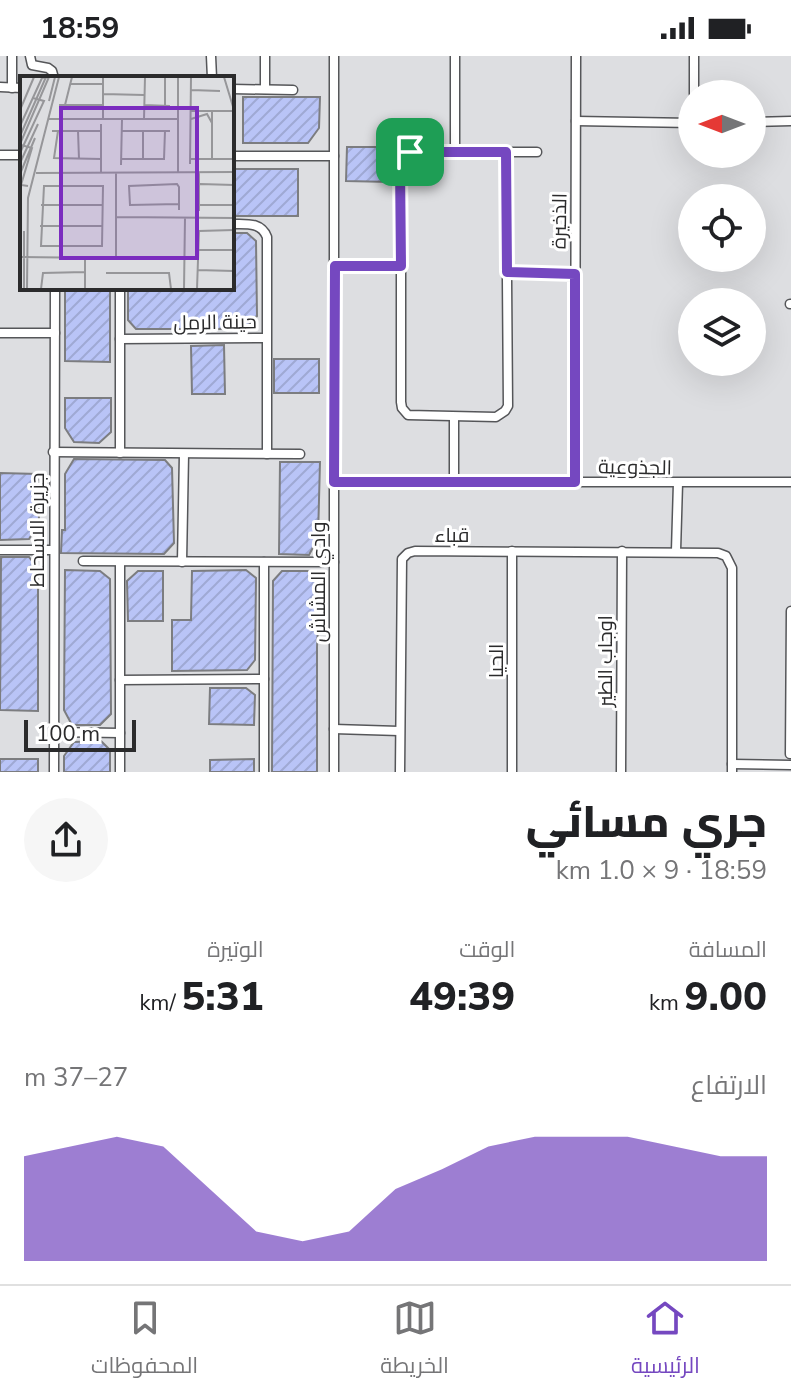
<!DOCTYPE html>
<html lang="ar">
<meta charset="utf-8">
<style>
body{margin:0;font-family:"Nunito Sans",Cairo,sans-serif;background:#f6f6f6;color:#202124;direction:rtl;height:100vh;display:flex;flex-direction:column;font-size:30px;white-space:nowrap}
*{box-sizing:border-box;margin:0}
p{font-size:26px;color:#757577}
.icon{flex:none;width:44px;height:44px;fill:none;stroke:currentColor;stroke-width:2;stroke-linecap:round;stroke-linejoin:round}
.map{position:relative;height:716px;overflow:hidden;direction:ltr}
.side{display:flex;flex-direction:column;background:#fff;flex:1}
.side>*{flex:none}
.needle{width:52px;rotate:270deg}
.controls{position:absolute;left:678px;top:24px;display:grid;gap:16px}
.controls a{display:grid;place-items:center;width:88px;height:88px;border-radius:50%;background:#fff;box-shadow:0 8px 32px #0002;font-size:40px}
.scale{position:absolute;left:24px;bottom:20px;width:112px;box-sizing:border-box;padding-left:8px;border:4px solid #2b2b2c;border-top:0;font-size:22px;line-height:28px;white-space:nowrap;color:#2b2b2c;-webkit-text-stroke:6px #fff;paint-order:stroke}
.pin{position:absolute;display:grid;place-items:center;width:68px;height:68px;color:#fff;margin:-34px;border-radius:16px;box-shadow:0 4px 12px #0006}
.round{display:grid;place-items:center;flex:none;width:84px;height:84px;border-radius:42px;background:#f6f6f6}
.summary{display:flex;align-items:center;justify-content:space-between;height:136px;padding:0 24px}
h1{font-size:44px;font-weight:800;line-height:60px}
.stats{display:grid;grid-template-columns:repeat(3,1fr);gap:12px;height:136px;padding:8px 24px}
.stats div{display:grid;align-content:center}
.stats b{font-size:40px;font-weight:800}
.stats small{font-size:22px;font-weight:400}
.stats p{font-size:22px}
.chart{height:224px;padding:16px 24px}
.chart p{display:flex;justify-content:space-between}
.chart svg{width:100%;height:144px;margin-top:8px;fill:#7548c0;opacity:.7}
.status{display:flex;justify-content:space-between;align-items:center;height:56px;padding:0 40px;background:#fff;direction:ltr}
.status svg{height:22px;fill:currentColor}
.tabs{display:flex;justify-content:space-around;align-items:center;height:112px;border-top:2px solid #e0e0e0;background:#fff;font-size:22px;color:#757577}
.tabs a{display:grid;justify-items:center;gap:4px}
.tabs .on{color:#7548c0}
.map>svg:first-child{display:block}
.building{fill:url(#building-hatch);stroke:#7c7d80;stroke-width:2}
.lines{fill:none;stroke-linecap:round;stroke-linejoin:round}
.minor-casing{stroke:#555659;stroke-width:11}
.minor{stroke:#fff;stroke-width:8}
.route-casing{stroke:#fff;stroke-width:16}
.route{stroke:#7548c0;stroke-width:10}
.labels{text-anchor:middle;stroke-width:6;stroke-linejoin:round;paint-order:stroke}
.street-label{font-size:20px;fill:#2b2b2c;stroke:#fff}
.inset-road{fill:none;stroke:#969699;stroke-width:2}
.view{fill:#7b2cbf;fill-opacity:0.15;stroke:#7b2cbf;stroke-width:4}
.inset-edge{fill:none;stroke:#2b2b2c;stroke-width:4}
</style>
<div class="status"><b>18:59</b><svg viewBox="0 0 49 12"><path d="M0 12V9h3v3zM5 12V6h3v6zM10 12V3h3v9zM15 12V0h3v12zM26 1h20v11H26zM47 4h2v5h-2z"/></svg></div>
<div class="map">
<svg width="791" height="716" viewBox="0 0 791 716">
<defs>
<pattern id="building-hatch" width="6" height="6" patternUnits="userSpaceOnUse" patternTransform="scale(2)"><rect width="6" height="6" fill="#b9c4f7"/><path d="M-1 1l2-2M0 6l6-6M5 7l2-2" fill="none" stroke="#9fa9d4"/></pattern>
</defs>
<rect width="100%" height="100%" fill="#dddee1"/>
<g class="building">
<path d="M243 41H320L319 72 308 87H243Z"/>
<path d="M347 91H383L391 100V126L346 125Z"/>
<path d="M234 113H298V160H232V114Z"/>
<path d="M232 177H247L256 185 257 260 245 273H136L128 264V232H232Z"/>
<path d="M65 232H110V306L65 305Z"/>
<path d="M224 289 225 338H192L191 290Z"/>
<rect x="274" y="303" width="45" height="34"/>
<path d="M65 342H111V376L99 387 74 386 65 372Z"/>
<path d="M74 403 165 404 172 412 174 487 164 498 61 497 62 474H65V418Z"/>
<path d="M280 406H320L318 482 309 499 279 498Z"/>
<path d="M0 417 38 418 39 467 29 483 0 484Z"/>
<path d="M1 501H29L38 513V655L0 654Z"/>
<path d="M65 514 100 515 110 523 111 658 100 669H72L64 654Z"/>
<path d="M246 514 256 522 255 604 247 614 172 615V564H191L192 515Z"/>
<path d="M138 515H163V565H128L127 525Z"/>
<path d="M282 515H310L320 531 317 591V716H272L273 525Z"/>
<path d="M210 632H246L255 639 254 669 209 668Z"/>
<path d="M101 685 110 694V716H64V700L74 686Z"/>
<rect x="0" y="703" width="38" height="13"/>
<path d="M254 703V716H210V704Z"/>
</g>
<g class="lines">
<g class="minor-casing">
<g id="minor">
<path d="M30 0 32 9 48 12 52 15 54 22"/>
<path d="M211 0 212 22"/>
<path d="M455 0V96"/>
<path d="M0 31 22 32"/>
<path d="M12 32V0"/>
<path d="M232 33 293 34"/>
<path d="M265 33V0"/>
<path d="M694 38V0"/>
<path d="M576 65 692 67"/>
<path d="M752 66 791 65"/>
<path d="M506 96 508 350 505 355 496 361 408 359 402 352 401 346V104L406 98 413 96H537"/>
<path d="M0 99H22"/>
<path d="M232 100H334"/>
<path d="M232 168C247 168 261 166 267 181V398"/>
<path d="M335 210H401"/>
<path d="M507 216 575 218"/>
<path d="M120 232V397"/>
<path d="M790 248H791"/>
<path d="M0 277H55"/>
<path d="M120 283 266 282"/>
<path d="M454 361V426"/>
<path d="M53 396 300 398"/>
<path d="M334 426H791"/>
<path d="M575 426 576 0"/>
<path d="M0 494H53"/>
<path d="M512 495V716"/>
<path d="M676 495 678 427"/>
<path d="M83 505 334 506"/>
<path d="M182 506 184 398"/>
<path d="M120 624 264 623"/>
<path d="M334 673 399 675"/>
<path d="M54 676 120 677"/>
<path d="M790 698 791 555"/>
<path d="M732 708 791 709"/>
<path d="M54 716 55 232"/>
<path d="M120 716V506"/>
<path d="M264 716V506"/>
<path d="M334 716V0"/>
<path d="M400 716 402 503 408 497 415 495 718 497 726 500 732 512V716"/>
<path d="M621 716 622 495"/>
</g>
</g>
<use href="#minor" class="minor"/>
</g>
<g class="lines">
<g class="route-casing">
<path id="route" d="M410 96H506L507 216 575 218V426H334L335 210H401L400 109 403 101Z"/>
</g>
<use href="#route" class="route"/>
</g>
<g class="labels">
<g class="street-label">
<text transform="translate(559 165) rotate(-89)" y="7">الذخيرة</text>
<text transform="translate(215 266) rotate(-1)" y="7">حينة الرمل</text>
<text transform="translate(635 411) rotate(1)" y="7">الجذوعية</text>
<text transform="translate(37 474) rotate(-90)" y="7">جزيرة الاسحاط</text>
<text x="452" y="486">قباء</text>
<text transform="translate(318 526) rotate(-90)" y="7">وادي المشاش</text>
<text transform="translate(496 605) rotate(-90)" y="7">الحيا</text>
<text transform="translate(605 605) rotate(-90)" y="7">اوجاب الطير</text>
</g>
</g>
<g transform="translate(20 20)">
<rect width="214" height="214" fill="#dddee1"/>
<path class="inset-road" d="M204 1 214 34M50 8H83M171 14 200 15M83 18 124 19M29 25 35 1M39 29H83M45 29 52 1M124 29 150 30M145 30V1M0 34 14 1M171 35H214M83 42V1M29 43H158M124 43 125 1M171 43 187 38 192 47M0 50 22 2 29 1 0 68M32 55H81M38 55 34 82 81 83M58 55 59 83M101 55H150M123 55V83M0 60 26 1M1 69 12 72 1 109 8 110M0 77 24 25 13 22M101 83H144L145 55M170 83H214M192 83V35M0 87 18 48M170 88 171 1M101 89 102 43M81 96V48M158 96V1M179 96V135M16 97 214 96M0 98 15 62M180 108 214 109M24 110H83L82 170H21ZM159 128 110 129 109 110 157 108 159 111V134M21 129H82M179 129H214M96 141 214 142M20 150H83M177 174H214M0 181 165 183M96 184V96M177 194 214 195M86 197H149L151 213M4 213V155M7 213 8 122 39 1M21 213 23 197 65 196M65 213V184M164 213 165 142M177 213 179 155 214 154"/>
<path class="view" d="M41 32H177V182H41Z"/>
<rect width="214" height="214" class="inset-edge"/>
</g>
</svg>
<div class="controls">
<a><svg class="needle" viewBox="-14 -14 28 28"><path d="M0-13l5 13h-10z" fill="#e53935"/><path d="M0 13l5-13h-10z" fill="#757577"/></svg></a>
<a><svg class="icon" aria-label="locate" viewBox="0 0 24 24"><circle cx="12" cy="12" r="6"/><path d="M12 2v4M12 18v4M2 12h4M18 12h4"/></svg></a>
<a><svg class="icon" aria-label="layers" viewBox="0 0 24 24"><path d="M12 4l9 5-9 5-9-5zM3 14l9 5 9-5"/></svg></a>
</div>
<div class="scale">100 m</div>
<div class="pin" style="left:410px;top:96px;background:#1e9e55"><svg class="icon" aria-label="arrive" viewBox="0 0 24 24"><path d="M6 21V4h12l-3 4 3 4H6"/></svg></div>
</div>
<section class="side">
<div class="summary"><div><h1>جري مسائي</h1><p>18:59 · 9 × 1.0 km</p></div><a class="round"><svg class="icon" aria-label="share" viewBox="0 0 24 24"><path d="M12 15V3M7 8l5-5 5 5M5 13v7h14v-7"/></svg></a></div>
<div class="stats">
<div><p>المسافة</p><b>9.00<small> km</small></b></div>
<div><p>الوقت</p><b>49:39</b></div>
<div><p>الوتيرة</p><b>5:31<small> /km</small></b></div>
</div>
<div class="chart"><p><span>الارتفاع</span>27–37 m</p>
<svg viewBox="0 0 160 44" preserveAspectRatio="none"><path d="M0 44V12L10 9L20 6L30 9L40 22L50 35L60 38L70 35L80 22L90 16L100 9L110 6L120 6L130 6L140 9L150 12L160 12V44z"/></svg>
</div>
</section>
<nav class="tabs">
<a class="on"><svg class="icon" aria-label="home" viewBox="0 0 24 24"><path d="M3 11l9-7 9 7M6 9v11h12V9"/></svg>الرئيسية</a>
<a><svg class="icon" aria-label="map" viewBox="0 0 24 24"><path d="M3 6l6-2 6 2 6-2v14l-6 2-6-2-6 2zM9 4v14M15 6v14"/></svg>الخريطة</a>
<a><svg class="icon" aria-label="saved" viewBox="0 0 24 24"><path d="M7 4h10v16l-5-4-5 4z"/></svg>المحفوظات</a>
</nav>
